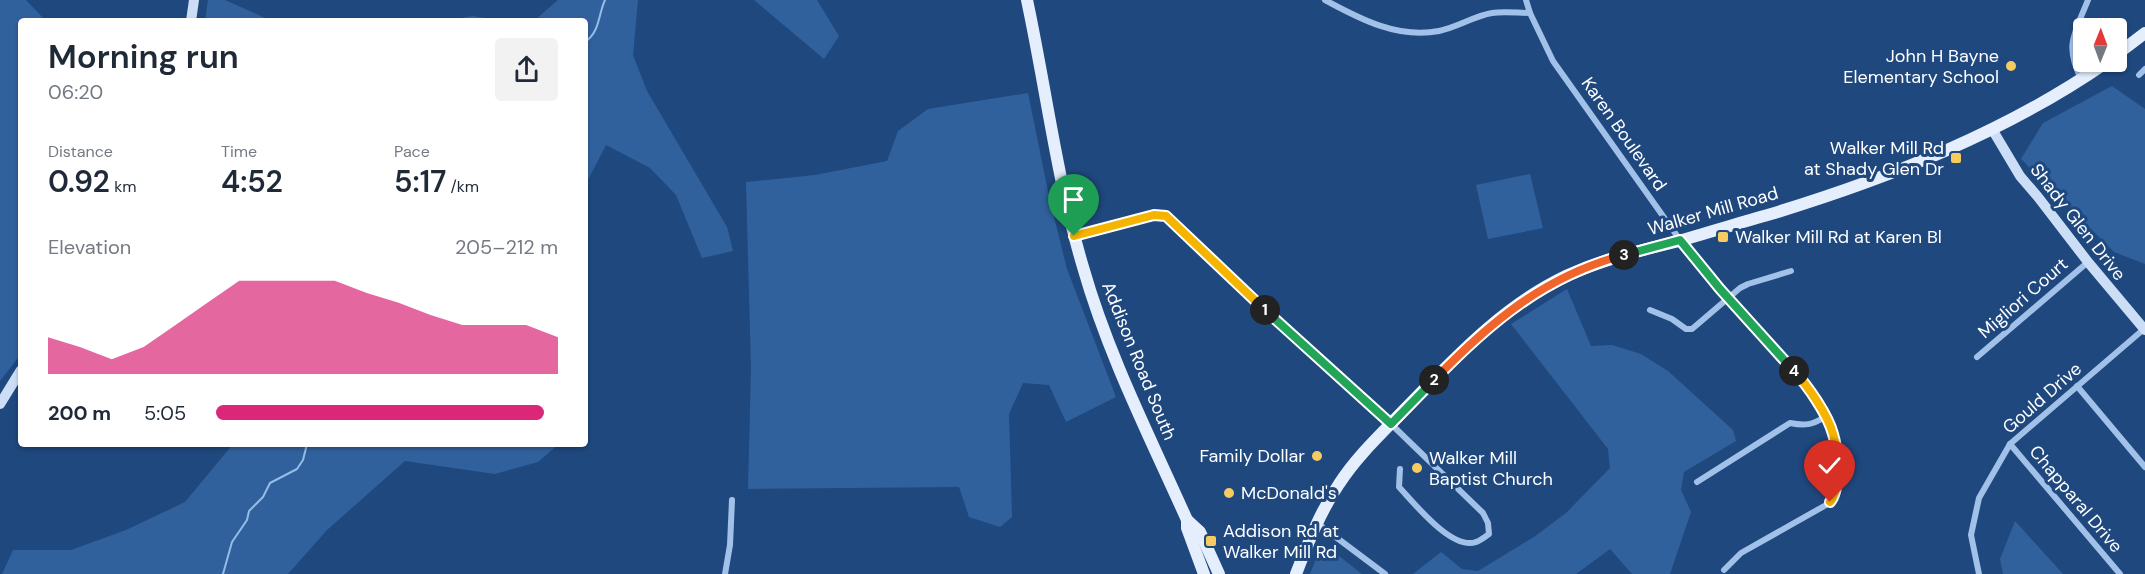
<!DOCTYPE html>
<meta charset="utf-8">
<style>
body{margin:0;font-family:"DM Sans",sans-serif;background:#f2f2f3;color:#1f2937;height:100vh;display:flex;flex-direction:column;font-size:22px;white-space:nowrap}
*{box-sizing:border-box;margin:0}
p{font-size:20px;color:#747a83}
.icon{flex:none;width:33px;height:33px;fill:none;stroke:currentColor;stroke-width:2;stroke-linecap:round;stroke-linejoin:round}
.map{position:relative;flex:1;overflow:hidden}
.details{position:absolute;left:18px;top:18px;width:570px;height:429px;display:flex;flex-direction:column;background:#fff;border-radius:6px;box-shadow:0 2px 4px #0004}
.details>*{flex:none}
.needle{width:39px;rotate:1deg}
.tools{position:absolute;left:2073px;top:18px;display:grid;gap:12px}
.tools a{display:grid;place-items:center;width:54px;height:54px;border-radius:6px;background:#fff;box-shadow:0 2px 4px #0004;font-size:30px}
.pin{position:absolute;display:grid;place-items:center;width:51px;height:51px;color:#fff;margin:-62px -26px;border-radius:50% 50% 50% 0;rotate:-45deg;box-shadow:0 0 6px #0007}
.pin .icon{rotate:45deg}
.km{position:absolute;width:30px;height:30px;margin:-15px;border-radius:50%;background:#222;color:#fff;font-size:16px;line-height:30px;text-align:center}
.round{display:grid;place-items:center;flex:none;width:63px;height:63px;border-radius:6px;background:#f2f2f3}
.overview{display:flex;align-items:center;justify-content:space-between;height:102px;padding:0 30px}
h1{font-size:33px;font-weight:600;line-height:45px}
.stats{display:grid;grid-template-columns:repeat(3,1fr);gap:9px;height:102px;padding:6px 30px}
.stats div{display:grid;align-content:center}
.stats b{font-size:30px;font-weight:600}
.stats small{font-size:16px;font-weight:400}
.stats p{font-size:16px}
.chart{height:168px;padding:12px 30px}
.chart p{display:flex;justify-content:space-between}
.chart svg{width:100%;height:108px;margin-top:6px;fill:#db2777;opacity:.7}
ul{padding:0 30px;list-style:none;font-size:20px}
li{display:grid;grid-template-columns:96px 72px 1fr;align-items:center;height:45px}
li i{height:15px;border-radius:8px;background:#db2777}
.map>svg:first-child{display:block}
.green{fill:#31619c}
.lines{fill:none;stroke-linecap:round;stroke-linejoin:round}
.stream{stroke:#95bce9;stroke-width:2}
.street{stroke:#a2c1e8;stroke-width:6}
.secondary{stroke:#ccdef6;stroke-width:10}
.primary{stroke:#e4eefd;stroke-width:12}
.split-1-casing{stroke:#fff;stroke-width:12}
.split-2-casing{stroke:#fff;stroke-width:12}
.split-3-casing{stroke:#fff;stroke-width:12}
.split-4-casing{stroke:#fff;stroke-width:12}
.split-5-casing{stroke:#fff;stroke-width:12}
.split-1{stroke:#f5b400;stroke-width:8}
.split-2{stroke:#22a559;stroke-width:8}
.split-3{stroke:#f0652b;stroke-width:8}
.split-4{stroke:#22a559;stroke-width:8}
.split-5{stroke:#f5b400;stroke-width:8}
.poi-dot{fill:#f6cc61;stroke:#1f487e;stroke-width:2}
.labels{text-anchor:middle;stroke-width:6;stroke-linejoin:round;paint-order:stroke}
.poi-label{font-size:18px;fill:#fff;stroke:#1f487e;text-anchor:start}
.street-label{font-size:18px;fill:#fff;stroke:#1f487e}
</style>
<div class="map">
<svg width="2145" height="574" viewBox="0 0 2145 574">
<rect width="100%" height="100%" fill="#1f487e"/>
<g class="green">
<path d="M0 0H26L46 21H21V354L0 381Z"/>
<path d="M208 0H225L272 21H205Z"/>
<path d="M558 0H638L633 55 647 91 727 227 733 251 702 258 676 195 650 168 606 145 588 180 585 190V21H534Z"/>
<path d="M754 0H817L839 36 824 59Z"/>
<path d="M473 16 505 21H443Z"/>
<path d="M2112 86 2145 109V264L2114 252 2021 159 2043 123Z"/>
<path d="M1028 93 1050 201 1067 269 1116 397 1066 422 1049 385 1023 383 1009 414 1012 517 1000 527 969 517 959 487 748 489 751 368 746 182 815 175 887 161 898 131 928 109Z"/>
<path d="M1530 174 1543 228 1488 239 1476 185Z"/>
<path d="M1567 289 1591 346 1612 345 1641 354 1668 371 1733 430 1736 441 1684 472 1681 490 1691 512 1670 574H1632L1610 549 1576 574H1413L1441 552 1462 569 1478 571 1534 537 1566 513 1610 468 1608 449 1511 324Z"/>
<path d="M233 444H559L538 462 495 474 405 461 327 530 288 574H2L13 550H71L126 530 185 502Z"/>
<path d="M2015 521 2063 574H2003L2000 559Z"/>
<path d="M1318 554 1339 556 1362 574H1310Z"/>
</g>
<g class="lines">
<g class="stream">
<path d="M585 42C600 32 598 15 605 0"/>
<path d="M223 574 232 542 247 520 249 511 263 497 270 483 297 469 303 460 307 444"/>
</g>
<g class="street">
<path d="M1325 0C1360 19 1398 39 1439 31 1458 27 1474 16 1492 13 1504 11 1518 13 1530 13"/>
<path d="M1526 0 1530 13 1553 61 1680 240 1720 289 1803 381 1833 434 1838 477 1836 491 1826 505 1741 553 1724 570"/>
<path d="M2139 75 2145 69"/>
<path d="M2081 79C2064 44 2075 33 2088 0"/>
<path d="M1075 236 1154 215 1168 217 1216 265 1391 424 1483 513 1488 523 1489 534C1485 537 1480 541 1476 542 1452 551 1414 503 1399 487L1400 469"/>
<path d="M1650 310 1672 319 1686 329H1692L1740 288 1748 284 1791 271"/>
<path d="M1977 357 2088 262"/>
<path d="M2077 386 2145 467"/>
<path d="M2010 444 2120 574"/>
<path d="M1697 482 1790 423C1805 426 1812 425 1825 417"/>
<path d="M1317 523 1385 574"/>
<path d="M725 574 730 545 732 500"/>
<path d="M1979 574 1971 535 1979 498 2010 444 2144 329"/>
</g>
<g class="secondary">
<path d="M191 21 194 0"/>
<path d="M1992 129 2020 176 2038 197 2088 262 2145 330"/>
<path d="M0 404 21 370"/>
</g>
<g class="primary">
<path d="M1027 0C1046 89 1057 180 1083 267 1108 355 1150 437 1187 520L1200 532 1219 574"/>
<path d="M2116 55 2145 33"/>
<path d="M1187 520V528L1204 574"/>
<path d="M1296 574C1308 543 1320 512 1339 484 1357 456 1382 433 1405 409 1454 359 1501 307 1566 276 1601 260 1638 251 1675 242 1707 233 1739 223 1771 214 1889 178 2006 132 2107 62"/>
</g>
</g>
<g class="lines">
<g class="split-1-casing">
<path id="split-1" d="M1074 236 1154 215 1166 216 1265 310"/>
</g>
<g class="split-2-casing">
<path id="split-2" d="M1265 310 1391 424 1434 380"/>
</g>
<g class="split-3-casing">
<path id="split-3" d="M1434 380C1490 322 1545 276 1624 255"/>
</g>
<g class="split-4-casing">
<path id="split-4" d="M1624 255 1680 240 1720 289 1794 371"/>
</g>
<g class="split-5-casing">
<path id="split-5" d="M1794 371C1808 386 1828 415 1833 434 1838 450 1841 489 1830 502"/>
</g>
<use href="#split-1" class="split-1"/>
<use href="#split-2" class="split-2"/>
<use href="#split-3" class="split-3"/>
<use href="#split-4" class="split-4"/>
<use href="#split-5" class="split-5"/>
</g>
<g class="poi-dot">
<circle cx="2011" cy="66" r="6"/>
<rect x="1950" y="152" width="12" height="12" rx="3"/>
<rect x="1717" y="231" width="12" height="12" rx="3"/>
<circle cx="1317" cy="456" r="6"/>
<circle cx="1417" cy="468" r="6"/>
<circle cx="1229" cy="493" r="6"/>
<rect x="1205" y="535" width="12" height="12" rx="3"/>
</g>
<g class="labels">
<g class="poi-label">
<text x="1999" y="62" text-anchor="end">John H Bayne<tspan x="1999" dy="21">Elementary School</tspan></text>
<text x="1944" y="154" text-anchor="end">Walker Mill Rd<tspan x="1944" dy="21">at Shady Glen Dr</tspan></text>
<text x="1735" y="243">Walker Mill Rd at Karen Bl</text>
<text x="1305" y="462" text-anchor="end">Family Dollar</text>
<text x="1429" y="464">Walker Mill<tspan x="1429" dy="21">Baptist Church</tspan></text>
<text x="1241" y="499">McDonald's</text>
<text x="1223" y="537">Addison Rd at<tspan x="1223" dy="21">Walker Mill Rd</tspan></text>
</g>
<g class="street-label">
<text transform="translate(1624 134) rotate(55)" y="6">Karen Boulevard</text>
<text transform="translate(1713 211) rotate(-16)" y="6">Walker Mill Road</text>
<text transform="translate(2078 222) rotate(52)" y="6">Shady Glen Drive</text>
<text transform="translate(2023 298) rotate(-41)" y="6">Migliori Court</text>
<text transform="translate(1139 361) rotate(68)" y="6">Addison Road South</text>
<text transform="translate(2042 398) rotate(-41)" y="6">Gould Drive</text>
<text transform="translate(2076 499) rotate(50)" y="6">Chapparal Drive</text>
</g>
</g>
</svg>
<div class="tools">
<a><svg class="needle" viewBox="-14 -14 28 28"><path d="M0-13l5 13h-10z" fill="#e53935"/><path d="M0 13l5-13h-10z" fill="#747a83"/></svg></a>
</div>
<div class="pin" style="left:1074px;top:236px;background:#1e9e55"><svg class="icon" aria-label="arrive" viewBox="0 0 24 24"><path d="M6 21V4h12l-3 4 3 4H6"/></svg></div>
<div class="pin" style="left:1830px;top:502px;background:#d93025"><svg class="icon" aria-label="check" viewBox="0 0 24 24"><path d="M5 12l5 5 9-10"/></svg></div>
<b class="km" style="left:1265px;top:310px">1</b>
<b class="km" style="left:1434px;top:380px">2</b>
<b class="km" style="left:1624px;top:255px">3</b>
<b class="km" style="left:1794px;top:371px">4</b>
<section class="details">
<div class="overview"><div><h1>Morning run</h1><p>06:20</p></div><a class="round"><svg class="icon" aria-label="share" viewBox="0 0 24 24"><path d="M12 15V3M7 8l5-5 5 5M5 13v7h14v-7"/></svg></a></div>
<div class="stats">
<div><p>Distance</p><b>0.92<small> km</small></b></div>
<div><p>Time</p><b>4:52</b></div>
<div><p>Pace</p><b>5:17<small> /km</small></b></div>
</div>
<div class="chart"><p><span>Elevation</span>205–212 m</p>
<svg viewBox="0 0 160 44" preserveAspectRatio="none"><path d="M0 44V29L10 33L20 38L30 33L40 24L50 15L60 6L70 6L80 6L90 6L100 11L110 15L120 20L130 24L140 24L150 24L160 29V44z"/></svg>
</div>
<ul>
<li><b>200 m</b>5:05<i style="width:96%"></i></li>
</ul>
</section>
</div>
